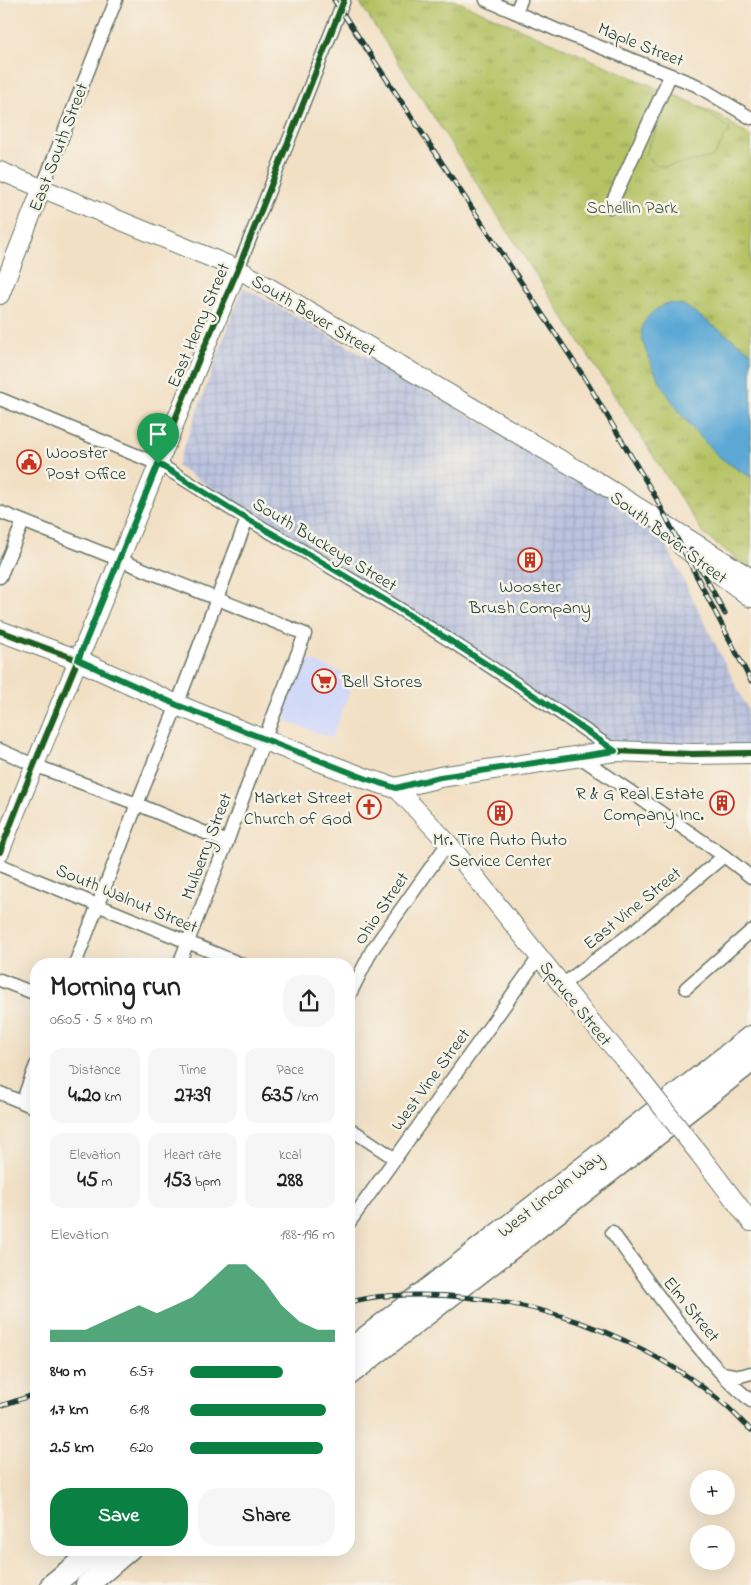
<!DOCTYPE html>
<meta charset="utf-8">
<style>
body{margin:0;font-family:"Indie Flower",sans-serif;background:#f6f6f6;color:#222;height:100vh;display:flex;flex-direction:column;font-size:19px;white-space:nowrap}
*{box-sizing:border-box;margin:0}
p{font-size:16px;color:#767676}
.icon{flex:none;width:28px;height:28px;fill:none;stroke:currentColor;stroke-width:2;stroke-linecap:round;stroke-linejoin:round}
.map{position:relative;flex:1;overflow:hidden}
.details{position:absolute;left:30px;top:958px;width:325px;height:598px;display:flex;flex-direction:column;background:#fff;border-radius:20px;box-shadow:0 5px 20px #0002}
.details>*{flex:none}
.tools{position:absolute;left:690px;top:1470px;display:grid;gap:10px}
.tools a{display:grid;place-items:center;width:45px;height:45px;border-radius:50%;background:#fff;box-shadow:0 5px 20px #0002;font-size:25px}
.pin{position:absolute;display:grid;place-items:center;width:42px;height:42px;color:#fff;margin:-51px -21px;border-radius:50% 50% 50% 0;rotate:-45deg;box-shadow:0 0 5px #0007}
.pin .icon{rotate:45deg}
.round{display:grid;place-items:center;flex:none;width:52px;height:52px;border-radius:20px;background:#f6f6f6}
.headline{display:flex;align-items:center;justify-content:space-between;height:85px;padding:0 20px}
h1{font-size:28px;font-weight:700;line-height:38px}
.stats{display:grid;grid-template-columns:repeat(3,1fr);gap:8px;height:85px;padding:5px 20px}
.stats div{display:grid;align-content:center;border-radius:12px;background:#f6f6f6;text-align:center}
.stats b{font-size:21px;font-weight:700}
.stats small{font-size:14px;font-weight:400}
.stats p{font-size:14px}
.chart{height:140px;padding:10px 20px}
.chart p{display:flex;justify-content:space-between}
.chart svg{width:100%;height:90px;margin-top:5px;fill:#0b8043;opacity:.7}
.action{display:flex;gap:10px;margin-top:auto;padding:10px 20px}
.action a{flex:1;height:58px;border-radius:20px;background:#0b8043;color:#fff;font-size:20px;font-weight:700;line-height:58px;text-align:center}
.action a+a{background:#f6f6f6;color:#222}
ul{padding:0 20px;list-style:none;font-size:16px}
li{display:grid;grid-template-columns:80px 60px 1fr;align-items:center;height:38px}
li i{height:12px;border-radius:6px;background:#0b8043}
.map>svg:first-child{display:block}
.built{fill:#d1d9f9}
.industrial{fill:url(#industrial-grid)}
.grass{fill:url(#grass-tufts);stroke:#6a804c}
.pitch{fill:#b5c365;stroke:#6a804c}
.water{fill:#5ca8d5;stroke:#3e7284}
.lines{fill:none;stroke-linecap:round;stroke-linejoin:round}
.street-casing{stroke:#697667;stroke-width:15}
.secondary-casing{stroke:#697667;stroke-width:20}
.primary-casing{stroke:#697667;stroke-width:22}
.highway-casing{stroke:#697667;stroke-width:25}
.street{stroke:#fff;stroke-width:12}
.secondary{stroke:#fff;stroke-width:18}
.primary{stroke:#fff;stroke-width:20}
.highway{stroke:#fff;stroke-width:22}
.rail-casing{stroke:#1f3d34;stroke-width:5}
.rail{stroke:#f7f3e8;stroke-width:3;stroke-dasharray:9;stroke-linecap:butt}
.secondary-bridge-casing{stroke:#697667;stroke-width:20;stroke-linecap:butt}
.secondary-bridge{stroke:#fff;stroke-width:18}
.cycleway-casing{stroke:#f7f3e8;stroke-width:9}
.cycleway{stroke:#1b5e20;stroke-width:6}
.route-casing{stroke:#fff;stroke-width:10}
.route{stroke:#0b8043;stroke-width:6}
.labels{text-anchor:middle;stroke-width:5;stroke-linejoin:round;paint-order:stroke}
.street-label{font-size:18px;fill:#1f3d34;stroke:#f7f3e8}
.park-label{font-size:18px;fill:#3d583e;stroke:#f7f3e8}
.poi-label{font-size:18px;fill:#1f3d34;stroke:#f7f3e8;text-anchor:start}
</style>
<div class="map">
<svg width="751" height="1585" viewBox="0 0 751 1585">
<defs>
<pattern id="industrial-grid" width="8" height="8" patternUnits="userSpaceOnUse" patternTransform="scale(1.25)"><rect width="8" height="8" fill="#bbc3de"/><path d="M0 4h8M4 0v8" fill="none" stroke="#a0a8bf"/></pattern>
<pattern id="grass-tufts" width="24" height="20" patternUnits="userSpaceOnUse" patternTransform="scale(1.25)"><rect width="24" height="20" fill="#b5c365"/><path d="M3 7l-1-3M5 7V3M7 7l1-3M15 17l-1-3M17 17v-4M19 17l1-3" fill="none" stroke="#93a054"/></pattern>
</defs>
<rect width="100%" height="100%" fill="#f7f3e8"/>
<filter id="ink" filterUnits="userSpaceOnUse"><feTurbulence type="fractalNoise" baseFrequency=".02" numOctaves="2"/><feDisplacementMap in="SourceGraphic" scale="10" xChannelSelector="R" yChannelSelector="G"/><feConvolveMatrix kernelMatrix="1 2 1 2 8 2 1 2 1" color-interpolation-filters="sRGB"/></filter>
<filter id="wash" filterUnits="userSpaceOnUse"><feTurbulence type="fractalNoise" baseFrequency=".0096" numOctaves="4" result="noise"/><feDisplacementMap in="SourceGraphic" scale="20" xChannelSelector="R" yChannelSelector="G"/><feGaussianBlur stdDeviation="1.12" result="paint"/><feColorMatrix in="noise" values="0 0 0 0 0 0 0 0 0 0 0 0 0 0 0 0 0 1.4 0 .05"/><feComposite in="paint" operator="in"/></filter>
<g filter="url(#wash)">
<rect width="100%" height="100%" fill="#f2e0c5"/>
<path class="built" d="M303 657 355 678 332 738 288 722 283 709Z"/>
<path class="industrial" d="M243 287 654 520 751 716V745L612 747 177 466Z"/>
<path class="grass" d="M358 0H454L719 115 751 137V570L704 534Z"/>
<path class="pitch" d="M672 94 693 103 730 129 713 157 664 167 655 164 645 155Z"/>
<path class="water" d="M668 303 684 305 751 352V477C741 471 730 465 721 458 715 454 710 447 705 442 681 417 663 391 649 359 646 350 640 339 642 329 644 316 657 308 668 303Z"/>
</g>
<g filter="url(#ink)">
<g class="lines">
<g class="street-casing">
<g id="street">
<path d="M486 0 557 30 696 85 751 118"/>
<path d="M516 12 521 0"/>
<path d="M42 188 116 0"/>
<path d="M610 207 670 76"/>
<path d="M238 269 344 0"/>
<path d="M0 399 158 464C189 481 218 502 249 520 375 591 497 668 615 751"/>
<path d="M0 512 305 634 264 740 227 842 179 964"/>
<path d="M0 577 23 522"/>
<path d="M0 750 34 765 137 804 227 842V843"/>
<path d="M580 757 724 856 751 877"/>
<path d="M0 865 241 964"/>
<path d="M75 964 137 804 177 705 247 519"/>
<path d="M0 980 36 994"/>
<path d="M562 985 638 928 724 856"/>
<path d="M686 988 751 931"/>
<path d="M349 996 372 950 448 843"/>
<path d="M0 1093 36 1108"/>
<path d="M22 1102 36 1065"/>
<path d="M349 1128 394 1158"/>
<path d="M349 1223 490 1026 539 957"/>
<path d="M612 1232C647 1280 681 1329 720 1372 730 1383 741 1392 751 1401"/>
<path d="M722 1373 740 1376 751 1373"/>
</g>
</g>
<g class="secondary-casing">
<g id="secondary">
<path d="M0 171 238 269 587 475 751 578"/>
<path d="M0 295 42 188"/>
<path d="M681 546 751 598"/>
<path d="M396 788 448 843 594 1025 633 1070"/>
<path d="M0 852C38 754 80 658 119 561 159 464 197 366 238 269"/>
<path d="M700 1155 751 1222"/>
</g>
</g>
<g class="primary-casing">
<path id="primary" d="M0 631 78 660 177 705 264 740 367 779 396 788 440 777 615 751 692 754 751 753"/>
</g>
<g class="highway-casing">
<g id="highway">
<path d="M349 1351 751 1037"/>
<path d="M349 1374 751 1061"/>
<path d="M52 1585 97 1549"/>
<path d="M87 1585 129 1549"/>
</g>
</g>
<use href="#street" class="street"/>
<use href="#secondary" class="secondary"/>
<use href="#primary" class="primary"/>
<use href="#highway" class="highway"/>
<g class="rail-casing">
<g id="rail">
<path d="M334 0 584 377 656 498 751 681"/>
<path d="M691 550 725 614"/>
<path d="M349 1302C361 1300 374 1296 386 1296 505 1288 625 1324 718 1399 730 1408 740 1420 751 1430"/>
<path d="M0 1406 36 1394"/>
</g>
</g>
<use href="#rail" class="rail"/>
<g class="secondary-bridge-casing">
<path id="secondary-bridge" d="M633 1070 700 1155"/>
</g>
<use href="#secondary-bridge" class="secondary-bridge"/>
<g class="cycleway-casing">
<g id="cycleway">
<path d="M0 631 78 660 177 705 264 740 367 779 396 788 440 777 615 751 692 754 751 753"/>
<path d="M0 852 34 765 119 561 197 364 238 269 344 0"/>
</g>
</g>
<use href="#cycleway" class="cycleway"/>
</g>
</g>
<g class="lines" filter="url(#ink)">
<g class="route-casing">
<path id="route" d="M158 464C189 481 218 502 249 520 375 591 497 668 615 751L440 777 396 788 367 779 221 722 177 705 78 660Z"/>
</g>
<use href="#route" class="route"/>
</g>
<defs>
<g id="civic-ring" transform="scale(1.25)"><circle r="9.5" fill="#f7f3e8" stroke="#c8321e" stroke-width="1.5"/><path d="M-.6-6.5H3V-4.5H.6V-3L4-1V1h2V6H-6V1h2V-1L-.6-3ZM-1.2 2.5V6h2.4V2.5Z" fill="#c8321e"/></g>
<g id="building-ring" transform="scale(1.25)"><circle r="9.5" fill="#f7f3e8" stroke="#c8321e" stroke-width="1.5"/><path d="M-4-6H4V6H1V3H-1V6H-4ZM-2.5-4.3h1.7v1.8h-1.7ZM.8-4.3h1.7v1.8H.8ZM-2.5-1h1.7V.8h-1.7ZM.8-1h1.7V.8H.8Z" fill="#c8321e"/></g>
<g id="supermarket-ring" transform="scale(1.25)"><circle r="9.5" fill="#f7f3e8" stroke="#c8321e" stroke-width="1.5"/><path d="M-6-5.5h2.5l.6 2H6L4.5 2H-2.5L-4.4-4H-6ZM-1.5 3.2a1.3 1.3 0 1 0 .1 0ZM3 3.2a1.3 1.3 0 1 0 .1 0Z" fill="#c8321e"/></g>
<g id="church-ring" transform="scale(1.25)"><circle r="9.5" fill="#f7f3e8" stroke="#c8321e" stroke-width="1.5"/><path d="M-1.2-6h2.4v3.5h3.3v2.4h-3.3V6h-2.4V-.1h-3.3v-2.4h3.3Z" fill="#c8321e"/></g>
</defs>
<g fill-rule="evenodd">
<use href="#civic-ring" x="29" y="462"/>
<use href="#building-ring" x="530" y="560"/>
<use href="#supermarket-ring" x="324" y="681"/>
<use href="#building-ring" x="722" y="803"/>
<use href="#church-ring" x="369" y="807"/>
<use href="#building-ring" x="500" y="813"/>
</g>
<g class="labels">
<g class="street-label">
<text transform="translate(641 44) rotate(22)" y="6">Maple Street</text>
<text transform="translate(58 147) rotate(-69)" y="6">East South Street</text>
<text transform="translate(314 315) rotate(31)" y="6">South Bever Street</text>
<text transform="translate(198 325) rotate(-67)" y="6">East Henry Street</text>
<text transform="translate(669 537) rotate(37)" y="6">South Bever Street</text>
<text transform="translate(325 544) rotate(31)" y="6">South Buckeye Street</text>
<text transform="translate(206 846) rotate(-69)" y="6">Mulberry Street</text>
<text transform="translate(127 898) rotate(23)" y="6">South Walnut Street</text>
<text transform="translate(381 908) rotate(-56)" y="6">Ohio Street</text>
<text transform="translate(632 908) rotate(-39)" y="6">East Vine Street</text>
<text transform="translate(576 1003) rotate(51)" y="6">Spruce Street</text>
<text transform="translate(430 1079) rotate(-54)" y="6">West Vine Street</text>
<text transform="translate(550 1194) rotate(-38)" y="6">West Lincoln Way</text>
<text transform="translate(692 1309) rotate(51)" y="6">Elm Street</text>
</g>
<g class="park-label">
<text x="632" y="213">Schellin Park</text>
</g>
<g class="poi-label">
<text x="46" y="458">Wooster<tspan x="46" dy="21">Post Office</tspan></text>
<text x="530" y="592" text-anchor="middle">Wooster<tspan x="530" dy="21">Brush Company</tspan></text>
<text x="342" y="687">Bell Stores</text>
<text x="704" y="799" text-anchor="end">R &amp; G Real Estate<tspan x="704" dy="21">Company Inc.</tspan></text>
<text x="352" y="803" text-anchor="end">Market Street<tspan x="352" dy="21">Church of God</tspan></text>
<text x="500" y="845" text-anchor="middle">Mr. Tire Auto Auto<tspan x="500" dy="21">Service Center</tspan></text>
</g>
</g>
</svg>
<div class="tools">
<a>+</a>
<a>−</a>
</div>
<div class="pin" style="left:158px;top:464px;background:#1e9e55"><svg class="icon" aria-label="arrive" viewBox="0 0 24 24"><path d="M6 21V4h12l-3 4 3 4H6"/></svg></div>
<section class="details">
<div class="headline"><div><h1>Morning run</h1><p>06:05 · 5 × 840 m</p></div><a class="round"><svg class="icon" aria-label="share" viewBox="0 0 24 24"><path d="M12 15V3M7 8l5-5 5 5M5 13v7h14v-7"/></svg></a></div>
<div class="stats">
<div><p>Distance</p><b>4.20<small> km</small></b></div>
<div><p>Time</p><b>27:39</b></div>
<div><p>Pace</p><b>6:35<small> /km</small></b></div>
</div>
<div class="stats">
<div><p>Elevation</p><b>45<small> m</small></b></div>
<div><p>Heart rate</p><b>153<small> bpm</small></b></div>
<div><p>kcal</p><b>288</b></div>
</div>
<div class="chart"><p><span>Elevation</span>188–196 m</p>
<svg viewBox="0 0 160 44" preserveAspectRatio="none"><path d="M0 44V38L10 38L20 38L30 34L40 30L50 26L60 30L70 26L80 22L90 14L100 6L110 6L120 14L130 26L140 34L150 38L160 38V44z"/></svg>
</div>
<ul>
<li><b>840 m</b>6:57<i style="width:64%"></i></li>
<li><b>1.7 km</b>6:18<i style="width:94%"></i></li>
<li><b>2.5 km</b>6:20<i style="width:92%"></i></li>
</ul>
<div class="action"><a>Save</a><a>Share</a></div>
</section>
</div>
